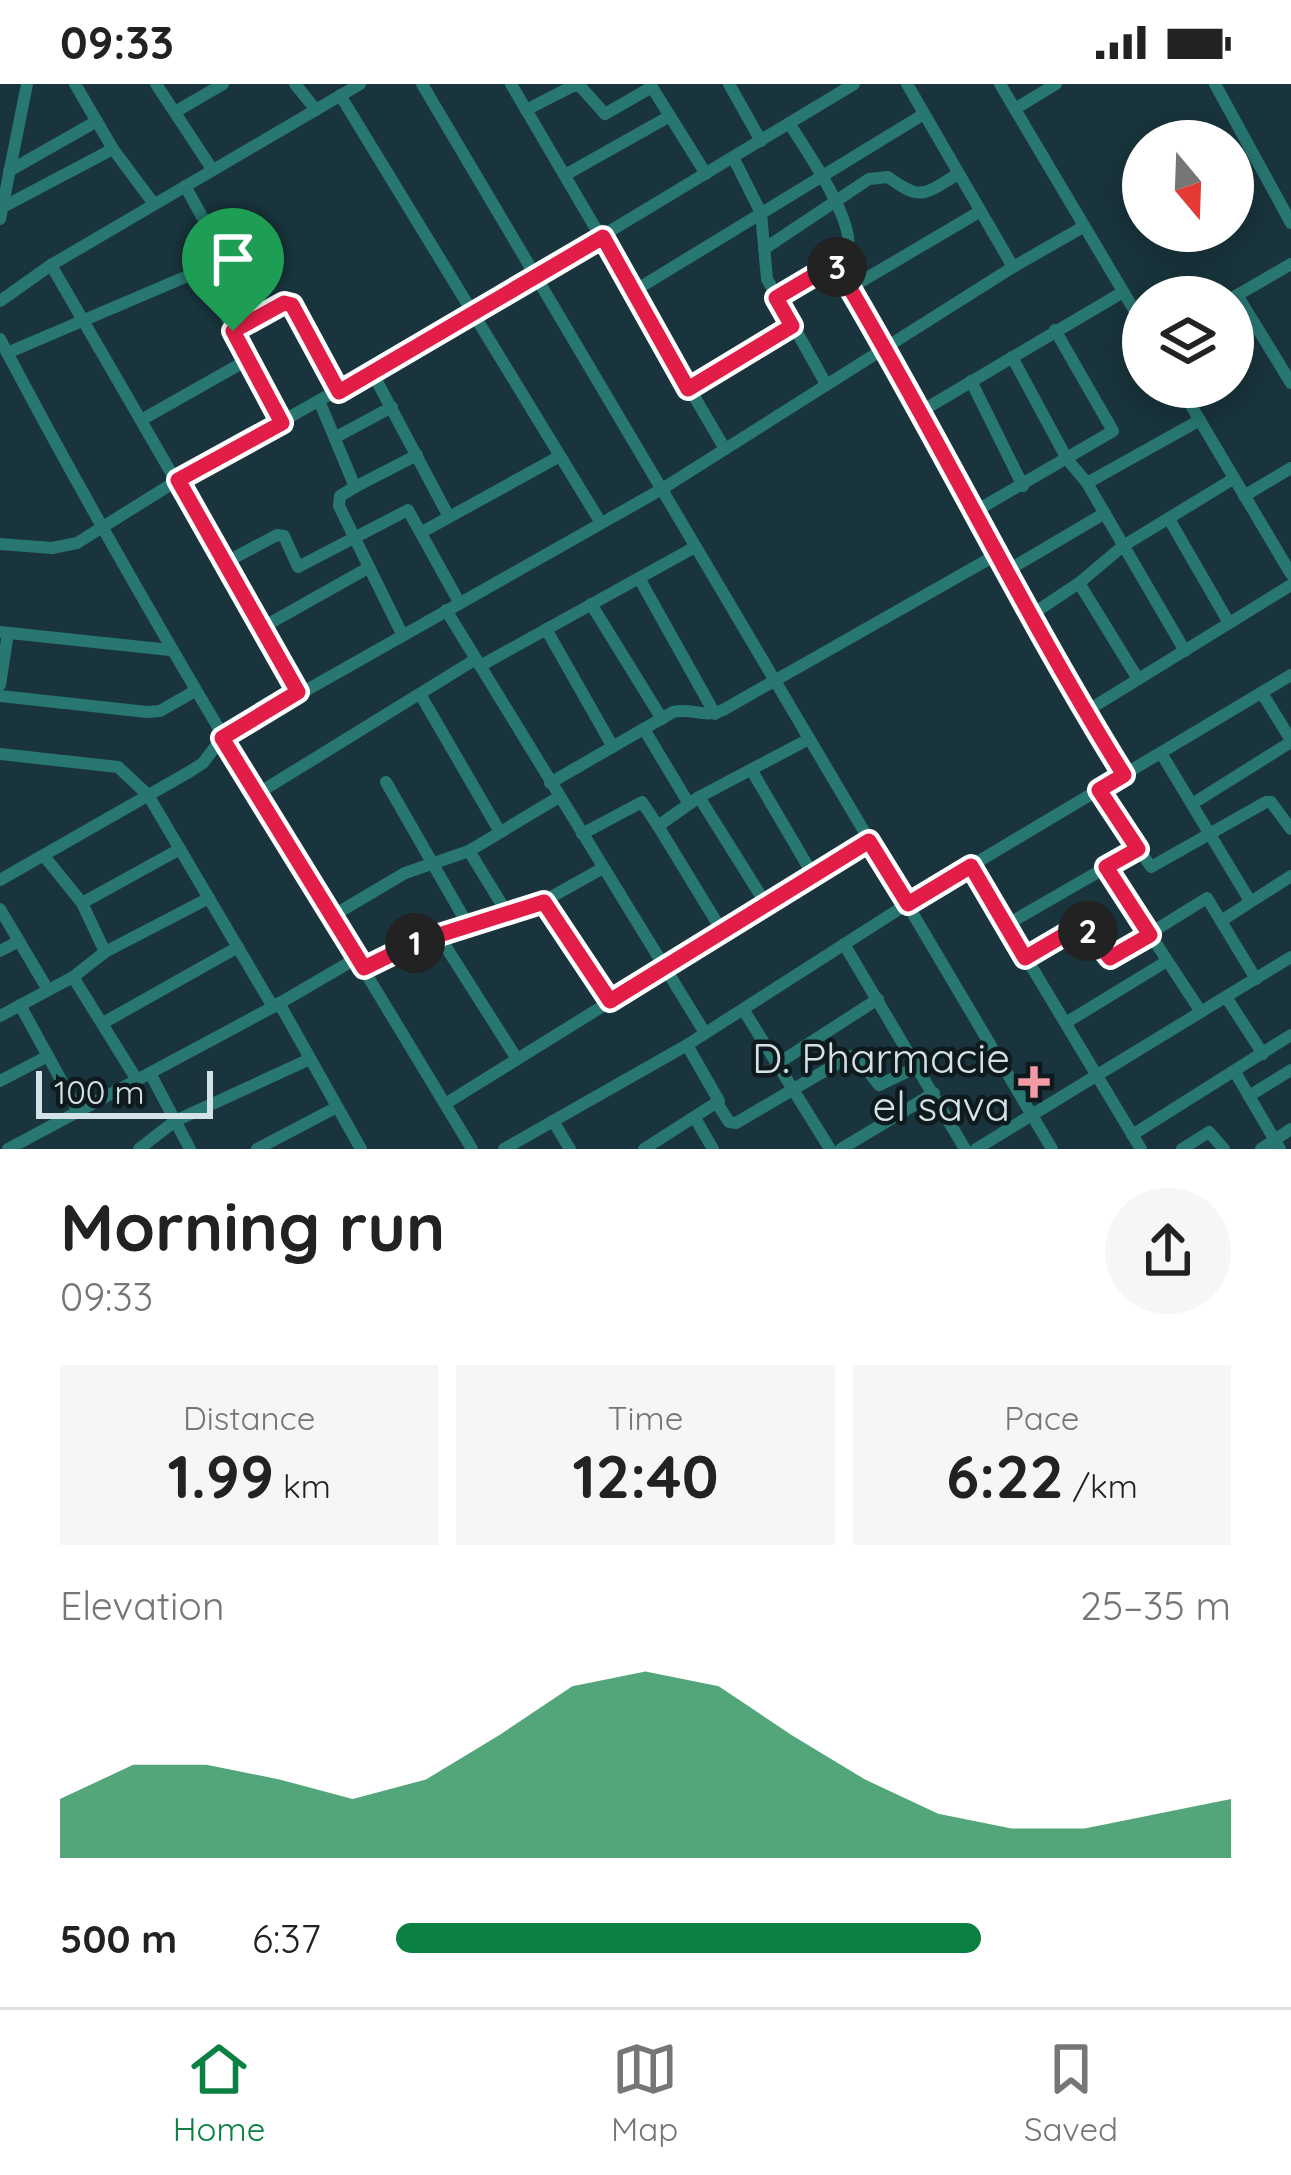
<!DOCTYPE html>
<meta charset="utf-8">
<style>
body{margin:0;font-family:Quicksand,sans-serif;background:#f6f6f6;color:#222;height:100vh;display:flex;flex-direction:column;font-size:45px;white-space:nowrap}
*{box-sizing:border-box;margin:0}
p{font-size:39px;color:#767676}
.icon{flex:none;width:66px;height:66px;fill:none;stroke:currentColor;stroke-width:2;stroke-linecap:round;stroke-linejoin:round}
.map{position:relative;height:1065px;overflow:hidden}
.details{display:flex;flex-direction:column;background:#fff;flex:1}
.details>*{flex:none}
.needle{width:78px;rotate:161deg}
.tools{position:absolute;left:1122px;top:36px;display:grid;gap:24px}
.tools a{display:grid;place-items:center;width:132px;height:132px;border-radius:50%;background:#fff;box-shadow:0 6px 30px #0003;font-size:60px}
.scale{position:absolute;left:36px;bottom:30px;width:177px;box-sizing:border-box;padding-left:12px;border:6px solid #d3e2e7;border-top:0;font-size:33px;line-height:42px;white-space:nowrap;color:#d3e2e7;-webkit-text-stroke:9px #0e1a1d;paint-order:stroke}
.pin{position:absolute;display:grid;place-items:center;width:102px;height:102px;color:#fff;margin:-123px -51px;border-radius:50% 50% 50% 0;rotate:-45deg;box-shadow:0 0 12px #0007}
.pin .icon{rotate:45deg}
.km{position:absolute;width:60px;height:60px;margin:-30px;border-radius:50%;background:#222;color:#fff;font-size:33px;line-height:60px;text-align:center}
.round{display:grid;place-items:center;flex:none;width:126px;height:126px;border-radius:63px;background:#f6f6f6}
.headline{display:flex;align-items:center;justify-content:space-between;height:204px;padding:0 60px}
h1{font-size:66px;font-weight:700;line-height:90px}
.stats{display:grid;grid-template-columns:repeat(3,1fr);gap:18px;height:204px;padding:12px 60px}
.stats div{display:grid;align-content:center;border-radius:0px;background:#f6f6f6;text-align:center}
.stats b{font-size:60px;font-weight:700}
.stats small{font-size:33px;font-weight:400}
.stats p{font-size:33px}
.chart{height:336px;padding:24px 60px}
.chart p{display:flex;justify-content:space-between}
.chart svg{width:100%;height:216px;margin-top:12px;fill:#0b8043;opacity:.7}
ul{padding:0 60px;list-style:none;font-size:39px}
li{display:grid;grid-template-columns:192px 144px 1fr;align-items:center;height:90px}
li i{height:30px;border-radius:15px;background:#0b8043}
.status{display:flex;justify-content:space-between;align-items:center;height:84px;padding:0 60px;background:#fff;direction:ltr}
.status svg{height:33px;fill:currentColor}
.dock{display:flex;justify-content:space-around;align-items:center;height:168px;border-top:3px solid #e0e0e0;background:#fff;font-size:33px;color:#767676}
.dock a{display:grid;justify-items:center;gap:6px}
.dock .active{color:#0b8043}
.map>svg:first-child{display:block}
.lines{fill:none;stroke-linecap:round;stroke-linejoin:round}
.minor{stroke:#287771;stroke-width:12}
.route-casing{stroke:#fff;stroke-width:24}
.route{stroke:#e11d48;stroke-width:15}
.poi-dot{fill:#f49aa3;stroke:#0e1a1d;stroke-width:4.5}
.labels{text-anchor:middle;stroke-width:9;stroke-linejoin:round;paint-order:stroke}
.poi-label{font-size:42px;fill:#d3e2e7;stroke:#0e1a1d;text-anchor:end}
</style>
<div class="status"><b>09:33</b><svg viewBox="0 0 49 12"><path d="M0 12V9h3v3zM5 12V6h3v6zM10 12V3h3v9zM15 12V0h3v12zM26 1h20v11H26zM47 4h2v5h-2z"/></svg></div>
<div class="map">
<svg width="1291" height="1065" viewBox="0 0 1291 1065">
<rect width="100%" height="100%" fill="#19343c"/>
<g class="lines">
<g class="minor">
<path d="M75 0 113 65 154 120"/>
<path d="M156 0 212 85"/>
<path d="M295 0 316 26"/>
<path d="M422 0 1052 1065"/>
<path d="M511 0 725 365"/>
<path d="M650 0 706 90"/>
<path d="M729 0 761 57"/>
<path d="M907 0 1013 183"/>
<path d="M1000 0 1143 241"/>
<path d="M1215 0 1291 139"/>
<path d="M340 11 601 439"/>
<path d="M1015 25 1056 0"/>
<path d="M526 26 573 2H580L605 30 652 3"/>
<path d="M175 28 223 0"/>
<path d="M733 73 761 129 767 195 826 300"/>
<path d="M9 87 97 37"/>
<path d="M565 91 670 32"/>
<path d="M185 102 223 170 221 178 204 185 233 247 284 219 292 221 339 308"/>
<path d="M1 124 113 65"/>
<path d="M0 135 27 0"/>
<path d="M764 165 869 95 888 93C922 118 924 110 958 90"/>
<path d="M835 180C936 348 1020 524 1124 691"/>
<path d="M51 181 298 608"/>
<path d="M850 204 979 128"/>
<path d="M634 207 924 30"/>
<path d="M1237 211 1291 299"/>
<path d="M1234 213 1291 180"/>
<path d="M776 214C792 205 840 183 847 167 858 140 804 63 789 39"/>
<path d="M0 217 51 181 360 0"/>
<path d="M233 247 282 339"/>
<path d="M0 255C145 532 311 797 472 1065"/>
<path d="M7 269 204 185"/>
<path d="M1012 273 1067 375 1087 399 1185 567"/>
<path d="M372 288 449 433"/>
<path d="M971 297 1023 402"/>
<path d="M1180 303 1291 490"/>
<path d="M688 305 792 242"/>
<path d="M320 319 355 403 417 371"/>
<path d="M920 328 1123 208"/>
<path d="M143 335 249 275"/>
<path d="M336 353 392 323"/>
<path d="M1087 399 1200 336"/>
<path d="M355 403 340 412 339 422 402 550"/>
<path d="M1244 412 1291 384"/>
<path d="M974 428 1113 347 1055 246"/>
<path d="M1169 435 1229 539"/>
<path d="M422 448 560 372"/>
<path d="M0 460 52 464 77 459 178 396 474 229 854 0"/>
<path d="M226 478 277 451 284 452 298 483 408 426 459 518"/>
<path d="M1005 488 1105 429"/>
<path d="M639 494 715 630"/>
<path d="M1079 499 1138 595"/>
<path d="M591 520 662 635"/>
<path d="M446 526 705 949"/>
<path d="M1031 531 1079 499 1123 462 1233 395"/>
<path d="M263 543 368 484"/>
<path d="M546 545 613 663"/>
<path d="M0 548 170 566"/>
<path d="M480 582 695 463"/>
<path d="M0 601 8 549"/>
<path d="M1262 609 1291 656"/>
<path d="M420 610 500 748"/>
<path d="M0 612 147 628 160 627 195 607"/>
<path d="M1085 628 1291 501"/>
<path d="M644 645 689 720"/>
<path d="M1161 669 1250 817"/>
<path d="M0 670 118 683 148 711 273 923"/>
<path d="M752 687 813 791"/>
<path d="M386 698 469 843"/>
<path d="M550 699 673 628C691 623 705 635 723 626L996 471"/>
<path d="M1099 706 1151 783 1266 718H1271L1291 745"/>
<path d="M257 710 476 575"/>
<path d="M699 713 766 820"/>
<path d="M1192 720 1291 658"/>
<path d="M658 742 722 847"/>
<path d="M582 750 642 718 658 742 699 713 809 655"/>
<path d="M469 767 509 832"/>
<path d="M44 772 82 819 105 868"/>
<path d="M971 782 1141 1065"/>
<path d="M1106 783 1201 928"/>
<path d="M0 796 189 688 203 679 222 654 662 405 1013 183 1083 143"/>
<path d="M544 818 610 917"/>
<path d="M82 819 180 765"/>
<path d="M0 825 48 906"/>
<path d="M334 831 405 789 469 767 559 713"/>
<path d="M1221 837 1291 792"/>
<path d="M1006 841 1138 765"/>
<path d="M439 852 517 975"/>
<path d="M844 860 965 1065"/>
<path d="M0 867 19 857"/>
<path d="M1025 874 1081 844 1088 847 1110 874 1207 814 1256 895"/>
<path d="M364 884 417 858 528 826 603 784"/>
<path d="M73 893 105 868 209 814"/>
<path d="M1226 913 1263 970"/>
<path d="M279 919 361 1065"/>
<path d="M20 921 78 1027"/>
<path d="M743 925 830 1065"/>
<path d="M0 932 73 893 137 996"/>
<path d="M1067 938 1167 877"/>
<path d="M103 939 238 863"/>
<path d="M777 980 878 915"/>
<path d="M1235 988 1280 1065"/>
<path d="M150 989 190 1065"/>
<path d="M0 997 48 972"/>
<path d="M1249 1012 1291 986"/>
<path d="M717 1019 729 1038 736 1039 850 972 857 973 879 1001 919 982"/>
<path d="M445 1020 869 757"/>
<path d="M695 1034 713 1065"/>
<path d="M553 1037 570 1065"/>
<path d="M1132 1051 1291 951"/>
<path d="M8 1065 273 923 357 874"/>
<path d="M139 1065 175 1037 310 975"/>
<path d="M257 1065 337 1023"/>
<path d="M504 1065 687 961 907 820 1291 591"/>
<path d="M644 1065 719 1017 687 961"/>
<path d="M841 1065 934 1009"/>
<path d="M976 1065 1291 873"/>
<path d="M1182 1065 1209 1048 1224 1065"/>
<path d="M1261 1065 1291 1045"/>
</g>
</g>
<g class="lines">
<g class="route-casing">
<path id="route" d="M603 153 688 305 792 242 776 214 835 179C936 347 1020 524 1124 691L1099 706 1138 765 1106 783 1150 851 1110 874 1088 847 1076 844 1025 874 971 782 908 820 869 757 610 917 544 818 417 858 364 884 222 654 298 608 178 396 282 339 233 247 284 219 292 221 339 308Z"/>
</g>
<use href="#route" class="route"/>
</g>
<path class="poi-dot" d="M1028 980h12v12h12v12h-12v12h-12v-12h-12v-12h12z"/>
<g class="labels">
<g class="poi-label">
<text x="1010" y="989">D. Pharmacie<tspan x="1010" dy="48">el sava</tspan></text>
</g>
</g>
</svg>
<div class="tools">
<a><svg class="needle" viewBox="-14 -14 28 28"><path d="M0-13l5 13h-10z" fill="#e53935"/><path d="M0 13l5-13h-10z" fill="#767676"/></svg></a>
<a><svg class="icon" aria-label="layers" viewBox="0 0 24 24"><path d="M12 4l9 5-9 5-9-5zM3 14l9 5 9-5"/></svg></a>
</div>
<div class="scale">100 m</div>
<div class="pin" style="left:233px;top:247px;background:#1e9e55"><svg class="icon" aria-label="arrive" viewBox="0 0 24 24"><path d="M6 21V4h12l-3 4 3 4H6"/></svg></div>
<b class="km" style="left:415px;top:859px">1</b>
<b class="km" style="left:1088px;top:847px">2</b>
<b class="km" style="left:837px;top:183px">3</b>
</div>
<section class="details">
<div class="headline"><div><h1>Morning run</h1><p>09:33</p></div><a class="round"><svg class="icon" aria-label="share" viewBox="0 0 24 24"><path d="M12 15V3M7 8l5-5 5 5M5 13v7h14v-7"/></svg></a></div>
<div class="stats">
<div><p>Distance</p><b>1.99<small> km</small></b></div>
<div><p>Time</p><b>12:40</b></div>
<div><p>Pace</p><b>6:22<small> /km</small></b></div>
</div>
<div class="chart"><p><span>Elevation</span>25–35 m</p>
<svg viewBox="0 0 160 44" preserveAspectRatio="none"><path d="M0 44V32L10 25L20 25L30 28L40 32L50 28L60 19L70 9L80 6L90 9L100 19L110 28L120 35L130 38L140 38L150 35L160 32V44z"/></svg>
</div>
<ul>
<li><b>500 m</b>6:37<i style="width:70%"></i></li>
</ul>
</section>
<nav class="dock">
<a class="active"><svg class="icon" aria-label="home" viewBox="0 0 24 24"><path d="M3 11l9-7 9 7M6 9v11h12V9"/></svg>Home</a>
<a><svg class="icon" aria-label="map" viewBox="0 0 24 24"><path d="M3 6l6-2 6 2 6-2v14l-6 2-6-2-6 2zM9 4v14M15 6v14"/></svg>Map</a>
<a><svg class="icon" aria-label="saved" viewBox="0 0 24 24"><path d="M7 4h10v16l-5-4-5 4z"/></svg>Saved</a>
</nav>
